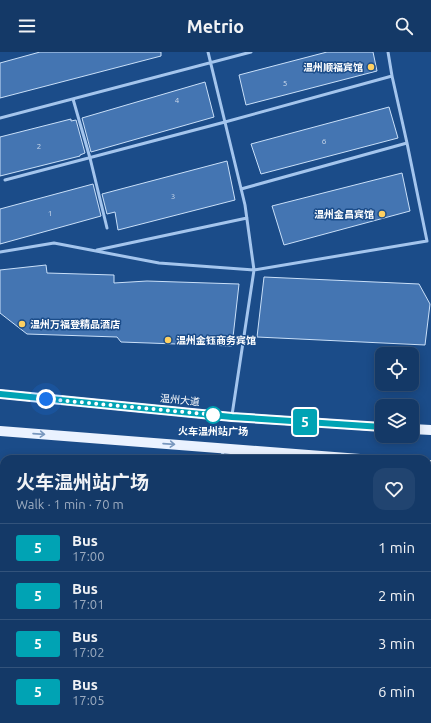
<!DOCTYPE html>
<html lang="en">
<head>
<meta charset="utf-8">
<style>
	body { margin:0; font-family:Ubuntu,"Noto Sans SC",sans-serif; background:#214470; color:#f1f3f6; height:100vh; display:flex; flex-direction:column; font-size:15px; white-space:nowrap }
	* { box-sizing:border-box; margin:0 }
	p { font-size:13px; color:#9dacc0 }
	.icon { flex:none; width:22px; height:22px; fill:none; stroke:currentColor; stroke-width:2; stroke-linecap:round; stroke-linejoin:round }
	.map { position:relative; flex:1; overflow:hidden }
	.panel { position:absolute; left:0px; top:403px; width:431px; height:268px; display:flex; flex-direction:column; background:#143967; border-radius:12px 12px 0 0; box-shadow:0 2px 10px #0003,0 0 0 1px #33537b }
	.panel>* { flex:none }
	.badge { padding:0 8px; border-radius:3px; font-size:14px; line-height:26px }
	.controls { position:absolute; left:375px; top:295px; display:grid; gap:8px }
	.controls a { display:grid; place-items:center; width:44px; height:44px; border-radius:8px; background:#143967; box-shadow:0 2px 10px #0003,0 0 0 1px #33537b; font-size:20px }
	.you { position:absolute; width:20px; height:20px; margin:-10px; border:3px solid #fff; border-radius:50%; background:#1a73e8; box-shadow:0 0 0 6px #1a73e833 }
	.map>.badge { position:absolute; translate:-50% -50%; box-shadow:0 0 0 2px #fff }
	.round { display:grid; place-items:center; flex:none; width:42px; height:42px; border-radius:12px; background:#214470 }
	.overview { display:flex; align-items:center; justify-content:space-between; height:68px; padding:0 16px }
	h1 { font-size:19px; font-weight:700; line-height:30px }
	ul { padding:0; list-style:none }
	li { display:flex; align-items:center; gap:12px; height:48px; padding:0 16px; border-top:1px solid #33537b }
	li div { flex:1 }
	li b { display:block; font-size:15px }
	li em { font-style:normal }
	li .badge { min-width:44px; font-weight:700; text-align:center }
	header { display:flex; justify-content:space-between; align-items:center; height:52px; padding:0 16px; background:#143967; font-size:18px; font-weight:700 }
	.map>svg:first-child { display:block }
	.building { fill:#4475b2; stroke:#cae0f9 }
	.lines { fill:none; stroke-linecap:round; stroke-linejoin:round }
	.lane { stroke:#a4c5ed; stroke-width:3 }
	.primary { stroke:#eaf2ff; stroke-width:10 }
	.oneway { stroke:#7897be }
	.line-casing { stroke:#fff; stroke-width:9 }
	.line { stroke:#00a3b4; stroke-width:6 }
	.walk { stroke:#fff; stroke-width:4; stroke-dasharray:0 7.2 }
	.poi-dot { fill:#fed061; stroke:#1b4c89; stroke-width:1.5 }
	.stop-dot { fill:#fff; stroke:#00a3b4; stroke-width:2 }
	.labels { text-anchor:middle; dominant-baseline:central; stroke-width:3; stroke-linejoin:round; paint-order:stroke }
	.number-label { font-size:8px; fill:#d0dcec }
	.poi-label { font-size:10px; font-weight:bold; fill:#fff; stroke:#1b4c89; text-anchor:end }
	.street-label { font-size:10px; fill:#fff; stroke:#1b4c89 }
	.stop-label { font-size:10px; font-weight:bold; fill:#fff; stroke:#1b4c89 }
</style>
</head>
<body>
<header><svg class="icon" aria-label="menu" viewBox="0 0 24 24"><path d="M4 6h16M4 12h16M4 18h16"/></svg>Metrio<svg class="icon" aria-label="search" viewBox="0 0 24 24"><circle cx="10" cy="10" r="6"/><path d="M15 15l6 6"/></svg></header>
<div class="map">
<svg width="431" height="671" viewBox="0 0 431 671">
	<rect width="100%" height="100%" fill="#1b4c89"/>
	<path class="building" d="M40 0H161V4L0 46V11Z
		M327 0H373L377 19 246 53 239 23Z
		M205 30 214 65 91 100 82 66Z
		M389 55 398 86 261 122 251 92Z
		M71 67V69L76 68 85 101 80 103V104L0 124V85Z
		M227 109 235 148 118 178 115 160 107 162 102 142Z
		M402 121 410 159 284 193 272 154Z
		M93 132 101 164 0 192V157Z
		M46 213 47 221 114 223V231L147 229 239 232 232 294 121 290 117 285 27 282 0 261V218Z
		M264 225 419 232 430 252 425 293 257 285Z"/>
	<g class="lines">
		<path class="lane" d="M208 0 245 153 254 218 232 363
			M73 47 90 106 107 176
			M0 66 251 0
			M5 128 225 70 392 24
			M241 137 407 91
			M97 198 247 166
			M0 200 54 191 159 211 254 218 427 189 407 91 392 24 388 0
			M256 400 257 407
			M222 407 223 399
			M427 466H431
			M0 554H4
			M130 671V667
			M265 671 266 667
			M388 671V667"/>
		<path class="primary" d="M0 342 232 365 382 375
			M412 377 431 378
			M0 379 360 407
			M427 413H431"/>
	</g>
	<defs><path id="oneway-shaft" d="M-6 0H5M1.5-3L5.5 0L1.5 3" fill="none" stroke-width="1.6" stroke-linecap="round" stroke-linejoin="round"/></defs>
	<g class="oneway">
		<use href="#oneway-shaft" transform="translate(39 382) rotate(4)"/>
		<use href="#oneway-shaft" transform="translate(169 392) rotate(4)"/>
	</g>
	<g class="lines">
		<g class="line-casing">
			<path id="line" d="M0 342 232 365 382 375"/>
		</g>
		<use href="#line" class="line"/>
		<path class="walk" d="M46 347 216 363H213"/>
	</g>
	<g class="poi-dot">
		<circle cx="371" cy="15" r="4"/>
		<circle cx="382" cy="162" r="4"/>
		<circle cx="22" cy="272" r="4"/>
		<circle cx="168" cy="288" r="4"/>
	</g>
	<circle class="stop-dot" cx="213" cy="363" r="8"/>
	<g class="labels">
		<g class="number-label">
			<text x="285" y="31">5</text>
			<text x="177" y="48">4</text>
			<text x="324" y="89">6</text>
			<text x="39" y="94">2</text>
			<text x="173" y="144">3</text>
			<text x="50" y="161">1</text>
		</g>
		<g class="poi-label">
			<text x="363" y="15">温州顺福宾馆</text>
			<text x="374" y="162">温州金昌宾馆</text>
			<text x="30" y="272" text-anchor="start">温州万福登精品酒店</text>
			<text x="176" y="288" text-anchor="start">温州金钰商务宾馆</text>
		</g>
		<g class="street-label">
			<text transform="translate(180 348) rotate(6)">温州大道</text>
		</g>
		<g class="stop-label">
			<text x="213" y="379">火车温州站广场</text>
		</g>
	</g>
</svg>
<div class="controls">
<a><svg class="icon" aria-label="locate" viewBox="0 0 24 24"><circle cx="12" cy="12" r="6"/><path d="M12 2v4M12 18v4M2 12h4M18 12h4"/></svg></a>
<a><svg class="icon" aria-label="layers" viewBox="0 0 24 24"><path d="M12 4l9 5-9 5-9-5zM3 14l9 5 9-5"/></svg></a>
</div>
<div class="you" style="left:46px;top:347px"></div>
<b class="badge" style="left:305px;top:370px;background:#00a3b4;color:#fff">5</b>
<section class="panel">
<div class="overview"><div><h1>火车温州站广场</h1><p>Walk · 1 min · 70 m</p></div><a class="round"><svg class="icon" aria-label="heart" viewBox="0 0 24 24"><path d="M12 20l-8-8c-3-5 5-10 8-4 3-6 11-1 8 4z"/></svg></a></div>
<ul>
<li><span class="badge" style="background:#00a3b4;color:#fff">5</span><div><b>Bus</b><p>17:00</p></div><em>1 min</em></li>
<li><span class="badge" style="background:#00a3b4;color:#fff">5</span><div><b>Bus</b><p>17:01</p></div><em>2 min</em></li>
<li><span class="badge" style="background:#00a3b4;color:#fff">5</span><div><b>Bus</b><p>17:02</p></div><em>3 min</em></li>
<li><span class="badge" style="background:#00a3b4;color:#fff">5</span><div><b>Bus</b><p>17:05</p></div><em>6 min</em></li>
</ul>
</section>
</div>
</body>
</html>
